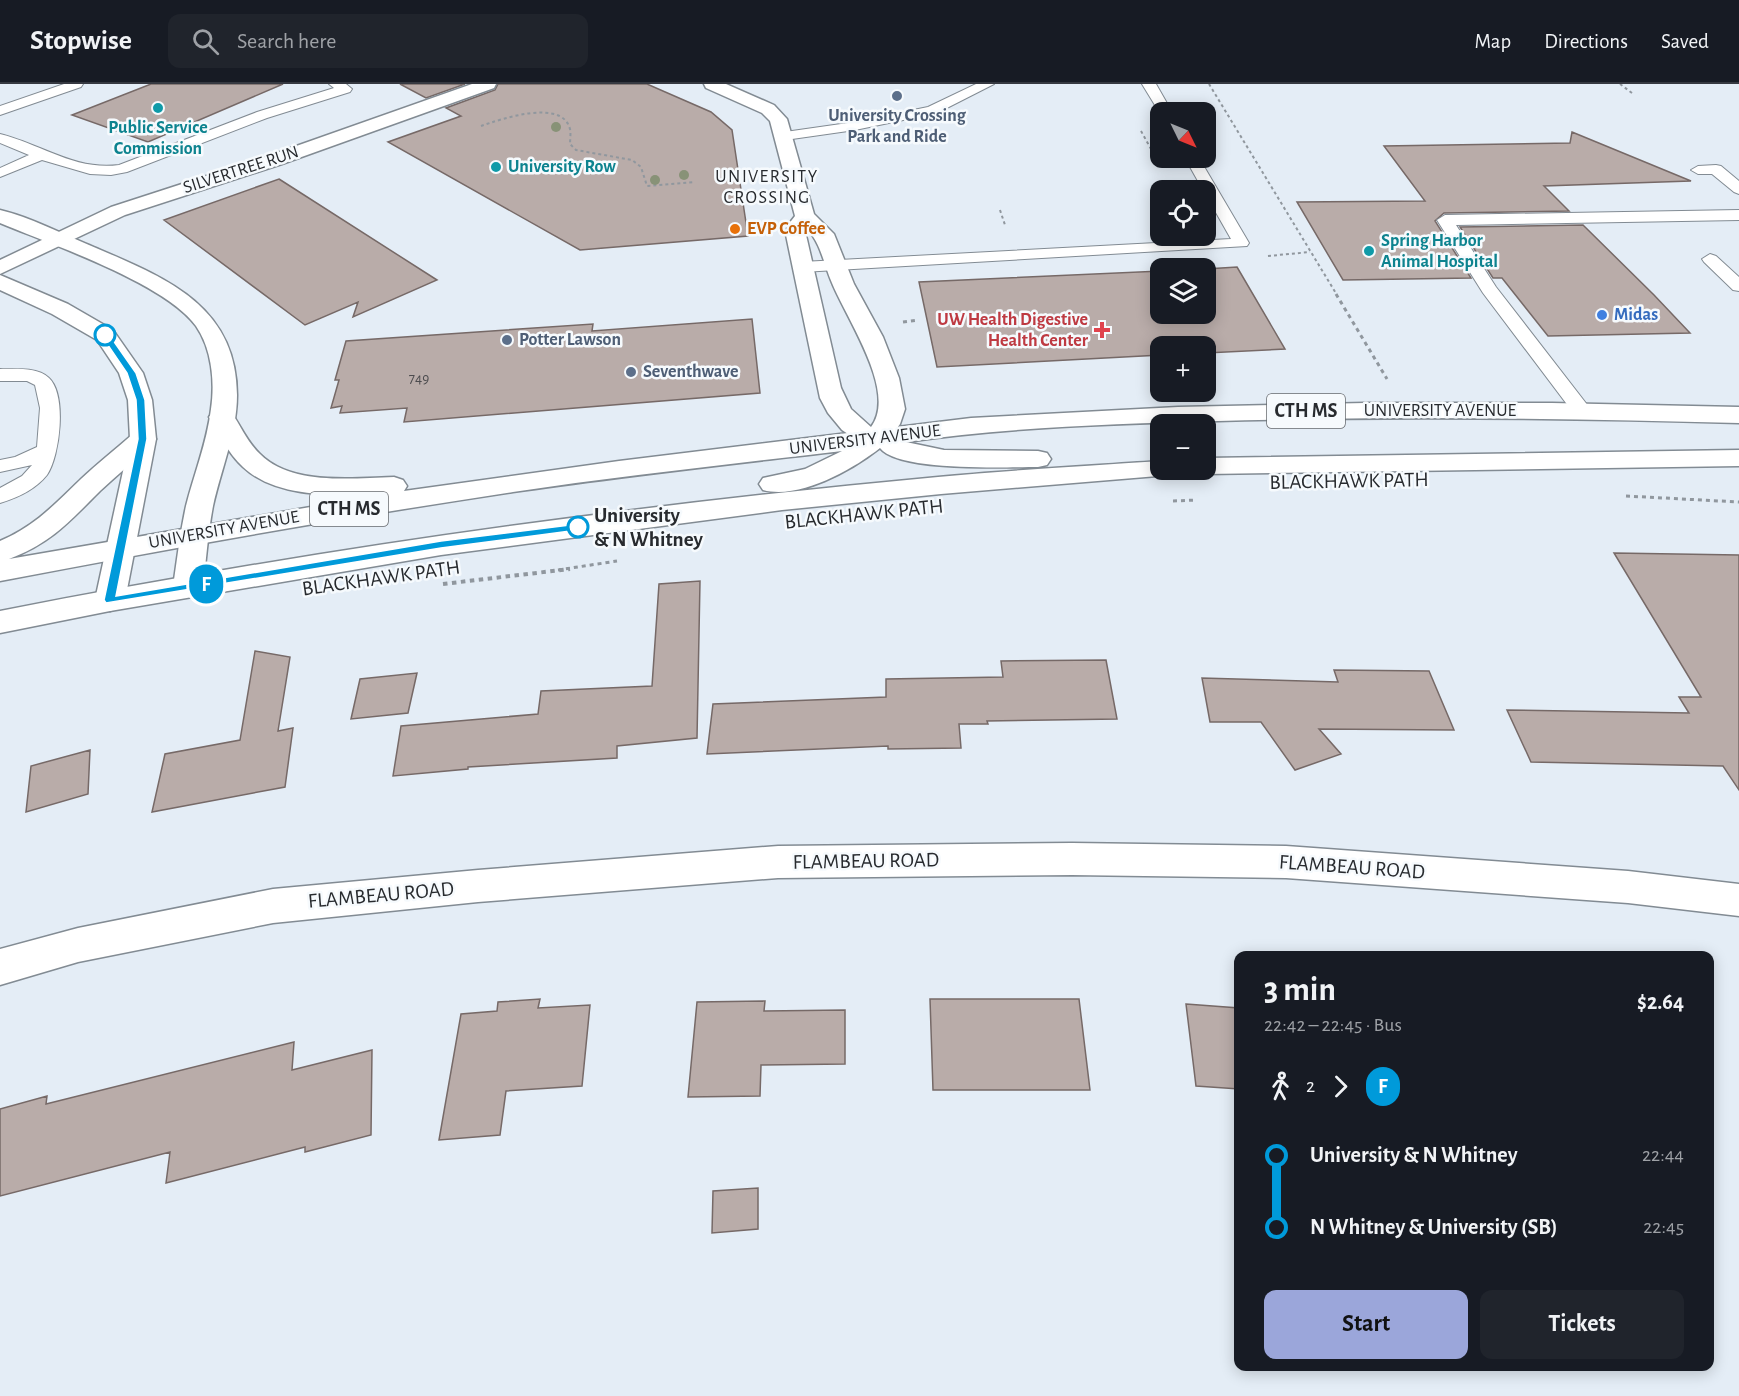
<!DOCTYPE html>
<html lang="en">
<head>
<meta charset="utf-8">
<style>
	body { margin:0; font-family:"Alegreya Sans",sans-serif; background:#20242c; color:#f1f3f6; height:100vh; display:flex; flex-direction:column; font-size:22px; white-space:nowrap }
	* { box-sizing:border-box; margin:0 }
	p { font-size:20px; color:#9ea1a6 }
	.icon { flex:none; width:33px; height:33px; fill:none; stroke:currentColor; stroke-width:2; stroke-linecap:round; stroke-linejoin:round }
	.map { position:relative; flex:1; overflow:hidden }
	.sheet { position:absolute; left:1234px; top:867px; width:480px; height:420px; display:flex; flex-direction:column; background:#171b24; border-radius:12px; box-shadow:0 3px 15px #0003 }
	.sheet>* { flex:none }
	.badge { padding:0 12px; border-radius:20px; font-size:21px; line-height:39px }
	.needle { width:39px; rotate:133deg }
	.fabs { position:absolute; left:1150px; top:18px; display:grid; gap:12px }
	.fabs a { display:grid; place-items:center; width:66px; height:66px; border-radius:12px; background:#171b24; box-shadow:0 3px 15px #0003; font-size:30px }
	.map>.badge { position:absolute; translate:-50% -50%; box-shadow:0 0 0 3px #fff }
	.legs { display:flex; align-items:center; gap:9px; height:66px; padding:0 30px; font-size:20px }
	.legs p { margin-inline-start:auto }
	.headline { display:flex; align-items:center; justify-content:space-between; height:102px; padding:0 30px }
	h1 { font-size:33px; font-weight:700; line-height:45px }
	.cta { display:flex; gap:12px; margin-top:auto; padding:12px 30px }
	.cta a { flex:1; height:69px; border-radius:12px; background:#9ba6da; color:#111; font-size:24px; font-weight:700; line-height:69px; text-align:center }
	.cta a+a { background:#20242c; color:#f1f3f6 }
	ul { padding:0 30px; list-style:none }
	li { display:flex; align-items:center; gap:21px; height:72px; font-size:22px }
	li i { display:grid; place-items:center; width:9px; height:100%; margin:0 8px; background:currentColor }
	li i::after { content:''; width:15px; height:15px; margin:-8px; border:4px solid; border-radius:50%; background:#171b24 }
	li p { margin-inline-start:auto }
	li:first-child i { background:linear-gradient(#0000 50%,currentColor 0) }
	li:last-child i { background:linear-gradient(currentColor 50%,#0000 0) }
	header { display:flex; align-items:center; gap:36px; box-sizing:border-box; height:84px; padding:0 30px; background:#171b24; border-bottom:2px solid #363941 }
	header strong { font-size:28px }
	nav { display:flex; gap:33px; margin-inline-start:auto; font-size:21px }
	.search { width:420px; height:54px; background:#20242c; display:flex; align-items:center; gap:15px; box-sizing:border-box; padding:0 21px; border-radius:12px; color:#9ea1a6; font-size:22px }
	.map>svg:first-child { display:block }
	.building { fill:#b9aca9; stroke:#766967; stroke-width:1.5 }
	.lines { fill:none; stroke-linecap:round; stroke-linejoin:round }
	.service-casing { stroke:#828b93; stroke-width:2 }
	.minor-casing { stroke:#828b93; stroke-width:3 }
	.secondary-casing { stroke:#828b93; stroke-width:3 }
	.primary-casing { stroke:#828b93; stroke-width:3 }
	.path-far2 { stroke:#90979e; stroke-width:2; stroke-dasharray:3 3; stroke-linecap:butt }
	.path-far1 { stroke:#90979e; stroke-width:3; stroke-dasharray:4 4; stroke-linecap:butt }
	.path { stroke:#90979e; stroke-width:4; stroke-dasharray:4.5 4.5; stroke-linecap:butt }
	.service { fill:#fff; fill-rule:evenodd }
	.minor { fill:#fff; fill-rule:evenodd }
	.secondary { fill:#fff; fill-rule:evenodd }
	.primary { fill:#fff; fill-rule:evenodd }
	.tree { fill:#889277 }
	.line-1 { fill:#009ada; stroke:#fff; stroke-width:1.5 }
	.service-dot { fill:#5c6f8a; stroke:#f6fafd; stroke-width:2 }
	.culture-dot { fill:#0f9aa8; stroke:#f6fafd; stroke-width:2 }
	.food-dot { fill:#e8710a; stroke:#f6fafd; stroke-width:2 }
	.shop-dot { fill:#3f7fe0; stroke:#f6fafd; stroke-width:2 }
	.health-dot { fill:#e0444e; stroke:#f6fafd; stroke-width:2 }
	.stop-1-dot { fill:#fff; stroke:#009ada; stroke-width:3 }
	.labels { text-anchor:middle; dominant-baseline:central; stroke-width:5; stroke-linejoin:round; paint-order:stroke }
	.far-number-label { font-size:15px; fill:#4c4b4e }
	.far-service-label { font-size:18px; font-weight:bold; fill:#4e5e75; stroke:#f6fafd; text-anchor:start }
	.far-culture-label { font-size:18px; font-weight:bold; fill:#0d838f; stroke:#f6fafd; text-anchor:start }
	.far-street-label { font-size:18px; fill:#282b2f; stroke:#f6fafd }
	.far-neighbourhood-label { font-size:18px; letter-spacing:1.5px; fill:#282b2f; stroke:#f6fafd }
	.far-food-label { font-size:18px; font-weight:bold; fill:#c56008; stroke:#f6fafd; text-anchor:start }
	.far-shop-label { font-size:18px; font-weight:bold; fill:#366cbe; stroke:#f6fafd; text-anchor:start }
	.far-health-label { font-size:18px; font-weight:bold; fill:#be3a42; stroke:#f6fafd; text-anchor:end }
	.shield { fill:#f6fafd; stroke:#66696d; stroke-width:1.5 }
	.shield-label { font-size:20px; font-weight:bold; fill:#282b2f }
	.street-label { font-size:21px; fill:#282b2f; stroke:#f6fafd }
	.stop-label { font-size:21px; font-weight:bold; fill:#282b2f; stroke:#f6fafd; text-anchor:start }
</style>
</head>
<body>
<header>
<strong>Stopwise</strong>
<div class="search"><svg class="icon" aria-label="search" viewBox="0 0 24 24"><circle cx="10" cy="10" r="6"/><path d="M15 15l6 6"/></svg>Search here</div>
<nav><a>Map</a><a>Directions</a><a>Saved</a></nav>
</header>
<div class="map">
<svg width="1739" height="1312" viewBox="0 0 1739 1312">
	<rect width="100%" height="100%" fill="#e4edf6"/>
	<path class="building" d="M151 0H283L148 58 72 31Z
		M400 0H465L426 14Z
		M498 0H647L711 28 732 46 748 152 580 166 388 58 461 32 446 24 495 6Z
		M1572 48 1691 97 1544 102 1569 127 1444 129 1435 137 1471 194 1343 196 1297 118 1425 117 1384 62 1570 59Z
		M279 95 437 196 353 233 358 218 305 241 164 136Z
		M1583 141 1654 211 1690 249 1548 252 1502 194H1493L1460 143Z
		M1237 183 1285 265 1206 269V262H1161V271L937 283 919 198 1161 187V230H1206V185Z
		M752 235 760 309 404 338 407 324 340 329 342 322 331 324 339 296H335L346 257 593 240 592 247Z
		M1614 469 1739 471V706L1723 682 1531 678 1507 626 1689 629 1679 613H1701Z
		M700 497 697 654 617 662V674L468 683V685L393 692 401 642 538 630 541 607 652 602 659 500Z
		M255 567 290 573 278 647 293 644 285 703 152 728 165 670 240 656Z
		M1106 576 1117 635 987 637 988 640H959L961 664 888 665V662L707 670 713 620 886 613V595L1003 593 1001 577Z
		M1334 586 1429 587 1454 646 1319 645 1341 670 1295 686 1261 638H1210L1202 594 1338 598Z
		M417 589 408 629 351 635 360 595Z
		M90 666 88 710 26 728 31 682Z
		M540 915 538 924 590 921 582 1002 506 1007 500 1051 439 1056 461 930 497 927 498 918Z
		M930 915H1079L1090 1006H933Z
		M765 917 764 927 845 926V980L761 981 760 1012 688 1013 697 918Z
		M1186 920 1239 924V1005L1196 1002Z
		M294 958 292 986 372 966 371 1051 305 1068V1063L166 1099 170 1068 0 1112V1025L47 1012 46 1020Z
		M758 1104V1145L712 1149 713 1107Z"/>
	<g class="lines">
		<g class="service-casing">
			<path id="service" d="M64 0H83L81 3 0 31V22Z
				M329 0H346L352 5 350 8 267 34 127 88 111 91 90 90 42 76 0 93V84L29 71 0 59V50C41 60 75 87 119 81L257 28 334 4Z
				M976 0H994L937 29 855 46 785 56 778 52 785 48 855 38 928 23Z
				M1142 0H1156L1172 28H1161V31Z
				M1185 74H1199L1249 159 1247 162 802 188 794 183 802 178 1231 155 1206 111V106H1203Z
				M1716 81 1721 82 1739 97V110L1734 108 1712 90H1698L1691 86 1698 82Z
				M1739 126V136L1456 141 1496 203 1592 327 1589 331H1575L1483 209 1437 136 1445 131Z
				M1710 170 1716 172 1739 193V207L1733 206 1704 178 1702 175Z
				M0 285C14 285 38 283 49 294 67 311 60 372 47 391 36 405 17 414 0 419V404L22 392 32 381 0 388V376L15 373 37 363 40 324 35 301 27 297H0Z"/>
		</g>
		<g class="minor-casing">
			<path id="minor" d="M472 0H496L494 4 282 80 125 131 0 190V176L111 123 268 72Z
				M704 0H726L774 21 787 35 814 130 834 150 854 200 883 253 899 294 905 325 900 340 884 362 875 364 866 362 842 346 828 329 820 314 786 151 788 141 795 132 770 37 762 29 706 4ZM807 145C821 159 824 181 832 199 846 234 898 308 871 343L851 325 841 304 806 151Z
				M1072 759 1286 762 1628 787 1739 800V832L1628 819 1286 794 1072 791 778 794 478 818 273 839 78 878 0 901V865L78 844 273 805 478 786 778 762Z"/>
		</g>
		<g class="secondary-casing">
			<path id="secondary" d="M0 126C30 133 60 149 89 161 161 192 237 219 237 311 237 349 221 385 213 422 208 448 206 476 203 503L198 510 188 513 178 510 173 503C177 476 180 449 186 422 194 390 207 359 211 325 215 298 212 265 196 242 165 199 50 160 0 139Z
				M0 191 68 220 113 246 143 289 152 316 156 355 125 516 120 523 110 527 100 523 95 516 130 355 128 316 119 289 97 256 52 230 0 206Z"/>
		</g>
		<g class="primary-casing">
			<path id="primary" d="M1365 319H1552L1739 323V339C1565 334 1391 332 1218 337 1113 340 1009 343 906 358L944 366 1038 367 1047 369 1051 375 1047 381 1038 383C1008 383 898 388 880 364 852 386 799 416 763 406L759 400 763 394 805 385 842 367C732 380 622 392 513 408 341 434 171 464 0 497V457C35 442 54 421 81 395 98 379 116 365 134 349L143 347 152 349 156 355 152 361C135 376 117 391 100 407 69 438 51 459 9 475L380 411C336 411 277 415 243 383 228 369 219 350 209 333L213 328 222 325 231 328C241 342 247 358 260 370 292 402 352 394 394 393L403 396 407 402 404 407 619 377 971 334 1178 323Z
				M1739 366V382L1206 390 1195 386H1206V374Z
				M1161 377V386H1174L1170 391 941 410 782 426 441 471 110 527 0 549V527C310 466 624 422 938 393 1012 386 1087 382 1161 377Z"/>
		</g>
		<path class="path-far2" d="M1209 0 1337 211
			M1620 0 1632 9
			M481 42C501 35 562 14 570 45 571 50 570 56 570 60L576 66 632 76 641 83 647 102 694 98
			M1141 47 1161 83
			M1000 126 1005 141
			M1268 172 1310 168"/>
		<path class="path-far1" d="M1336 210 1387 295
			M903 238 918 236
			M1626 412 1739 418
			M1173 417 1196 416
			M558 486 617 477"/>
		<path class="path" d="M443 500 570 485"/>
		<use href="#service" class="service"/>
		<use href="#minor" class="minor"/>
		<use href="#secondary" class="secondary"/>
		<use href="#primary" class="primary"/>
	</g>
	<g class="tree">
		<circle cx="556" cy="43" r="5"/>
		<circle cx="684" cy="91" r="5"/>
		<circle cx="655" cy="96" r="5"/>
	</g>
	<path class="line-1" d="M105 248 108 249 136 289 145 316 147 355 116 512 441 457 578 440 582 443 578 446 441 464 106 519 104 516 138 355 136 316 127 289 101 251Z"/>
	<g class="service-dot">
		<circle cx="897" cy="12" r="6"/>
		<circle cx="507" cy="256" r="6"/>
		<circle cx="631" cy="288" r="6"/>
	</g>
	<g class="culture-dot">
		<circle cx="158" cy="24" r="6"/>
		<circle cx="496" cy="83" r="6"/>
		<circle cx="1369" cy="167" r="6"/>
	</g>
	<circle class="food-dot" cx="735" cy="145" r="6"/>
	<circle class="shop-dot" cx="1602" cy="231" r="6"/>
	<path class="health-dot" d="M1099 237h6v6h6v6h-6v6h-6v-6h-6v-6h6z"/>
	<g class="stop-1-dot">
		<circle cx="105" cy="251" r="10"/>
		<circle cx="578" cy="443" r="10"/>
	</g>
	<g class="labels">
		<g class="far-number-label">
			<text x="419" y="294">749</text>
		</g>
		<g class="far-service-label">
			<text x="897" y="32" text-anchor="middle">University Crossing<tspan x="897" dy="21">Park and Ride</tspan></text>
			<text x="519" y="256">Potter Lawson</text>
			<text x="643" y="288">Seventhwave</text>
		</g>
		<g class="far-culture-label">
			<text x="158" y="44" text-anchor="middle">Public Service<tspan x="158" dy="21">Commission</tspan></text>
			<text x="508" y="83">University Row</text>
			<text x="1381" y="157">Spring Harbor<tspan x="1381" dy="21">Animal Hospital</tspan></text>
		</g>
		<g class="far-street-label">
			<text transform="translate(241 86) rotate(-18)">SILVERTREE RUN</text>
			<text x="1440" y="327">UNIVERSITY AVENUE</text>
			<text transform="translate(865 356) rotate(-7)">UNIVERSITY AVENUE</text>
			<text transform="translate(224 446) rotate(-10)">UNIVERSITY AVENUE</text>
		</g>
		<g class="far-neighbourhood-label">
			<text x="767" y="93">UNIVERSITY<tspan x="767" dy="21">CROSSING</tspan></text>
		</g>
		<g class="far-food-label">
			<text x="747" y="145">EVP Coffee</text>
		</g>
		<g class="far-shop-label">
			<text x="1614" y="231">Midas</text>
		</g>
		<g class="far-health-label">
			<text x="1088" y="236">UW Health Digestive<tspan x="1088" dy="21">Health Center</tspan></text>
		</g>
		<g class="shield">
			<rect x="1267" y="310" width="78" height="34" rx="4.5"/>
			<rect x="310" y="408" width="78" height="34" rx="4.5"/>
		</g>
		<g class="shield-label">
			<text x="1306" y="327">CTH MS</text>
			<text x="349" y="425">CTH MS</text>
		</g>
		<g class="street-label">
			<text transform="translate(1349 397) rotate(-1)">BLACKHAWK PATH</text>
			<text transform="translate(864 430) rotate(-6)">BLACKHAWK PATH</text>
			<text transform="translate(381 494) rotate(-8)">BLACKHAWK PATH</text>
			<text transform="translate(866 777) rotate(-1)">FLAMBEAU ROAD</text>
			<text transform="translate(1352 783) rotate(4)">FLAMBEAU ROAD</text>
			<text transform="translate(381 811) rotate(-5)">FLAMBEAU ROAD</text>
		</g>
		<g class="stop-label">
			<text x="594" y="431">University<tspan x="594" dy="24">&amp; N Whitney</tspan></text>
		</g>
	</g>
</svg>
<div class="fabs">
<a><svg class="needle" viewBox="-14 -14 28 28"><path d="M0-13l5 13h-10z" fill="#e53935"/><path d="M0 13l5-13h-10z" fill="#9ea1a6"/></svg></a>
<a><svg class="icon" aria-label="locate" viewBox="0 0 24 24"><circle cx="12" cy="12" r="6"/><path d="M12 2v4M12 18v4M2 12h4M18 12h4"/></svg></a>
<a><svg class="icon" aria-label="layers" viewBox="0 0 24 24"><path d="M12 4l9 5-9 5-9-5zM3 14l9 5 9-5"/></svg></a>
<a>+</a>
<a>−</a>
</div>
<b class="badge" style="left:206px;top:500px;background:#009ada;color:#fff">F</b>
<section class="sheet">
<div class="headline"><div><h1>3 min</h1><p>22:42 – 22:45 · Bus</p></div><b>$2.64</b></div>
<div class="legs"><svg class="icon" aria-label="walk" viewBox="0 0 24 24"><circle cx="13" cy="4" r="2"/><path d="M13 8l-2 6 4 7M11 14l-3 7M7 12l3-4h3l4 4"/></svg>2<svg class="icon" aria-label="forward" viewBox="0 0 24 24"><path d="M9 5l7 7-7 7"/></svg><b class="badge" style="background:#009ada;color:#fff">F</b></div>
<ul>
<li><i style="color:#009ada"></i><b>University &amp; N Whitney</b><p>22:44</p></li>
<li><i style="color:#009ada"></i><b>N Whitney &amp; University (SB)</b><p>22:45</p></li>
</ul>
<div class="cta"><a>Start</a><a>Tickets</a></div>
</section>
</div>
</body>
</html>
